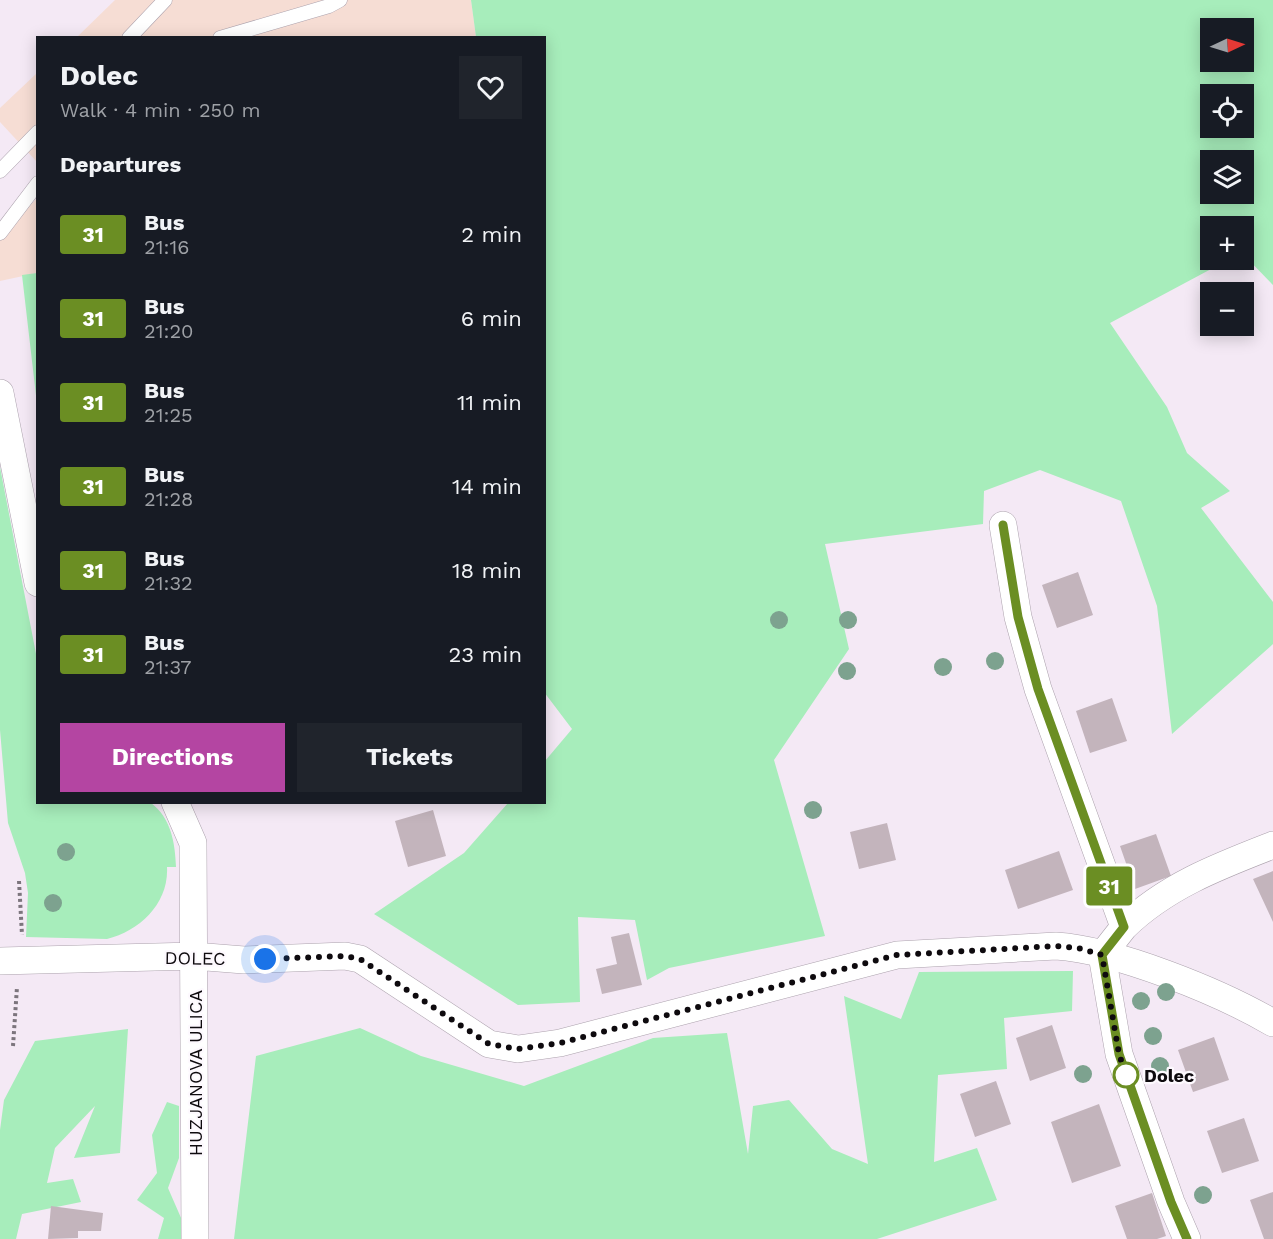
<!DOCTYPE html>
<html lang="en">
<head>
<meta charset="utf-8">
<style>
	body { margin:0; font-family:"Work Sans",sans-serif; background:#20242c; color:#f1f3f6; height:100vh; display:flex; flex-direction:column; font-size:22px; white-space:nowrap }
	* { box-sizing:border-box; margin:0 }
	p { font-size:20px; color:#9ea1a6 }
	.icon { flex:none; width:33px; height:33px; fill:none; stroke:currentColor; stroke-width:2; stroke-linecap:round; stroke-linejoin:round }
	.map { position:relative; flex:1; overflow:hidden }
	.details { position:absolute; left:36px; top:36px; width:510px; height:768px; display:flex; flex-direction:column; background:#171b24; border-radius:0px; box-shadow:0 3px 15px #0003 }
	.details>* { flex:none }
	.badge { padding:0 12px; border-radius:4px; font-size:21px; line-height:39px }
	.needle { width:39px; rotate:86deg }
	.tools { position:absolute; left:1200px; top:18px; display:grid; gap:12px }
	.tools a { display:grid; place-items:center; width:54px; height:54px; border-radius:0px; background:#171b24; box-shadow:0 3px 15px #0003; font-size:30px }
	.you { position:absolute; width:30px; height:30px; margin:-15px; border:4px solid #fff; border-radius:50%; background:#1a73e8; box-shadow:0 0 0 9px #1a73e833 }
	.map>.badge { position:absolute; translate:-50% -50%; box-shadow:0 0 0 3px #fff }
	h2 { padding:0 24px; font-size:22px; line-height:54px }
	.round { display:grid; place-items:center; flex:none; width:63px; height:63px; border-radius:0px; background:#20242c }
	.overview { display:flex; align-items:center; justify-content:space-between; height:102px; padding:0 24px }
	h1 { font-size:28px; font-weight:700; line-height:45px }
	.action { display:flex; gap:12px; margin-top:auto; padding:12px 24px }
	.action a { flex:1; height:69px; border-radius:0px; background:#b445a2; color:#fff; font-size:24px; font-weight:700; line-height:69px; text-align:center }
	.action a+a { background:#20242c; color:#f1f3f6 }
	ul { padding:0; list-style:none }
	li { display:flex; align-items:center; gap:18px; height:84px; padding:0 24px }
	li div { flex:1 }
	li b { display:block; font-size:22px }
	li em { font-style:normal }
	li .badge { min-width:66px; font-weight:700; text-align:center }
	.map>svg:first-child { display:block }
	.industrial { fill:#f6ddd4 }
	.green { fill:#a7edbb; fill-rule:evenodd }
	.building { fill:#c3b4bc }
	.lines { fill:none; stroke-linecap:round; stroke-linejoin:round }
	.lane-casing { stroke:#aca2ad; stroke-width:15 }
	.street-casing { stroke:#aca2ad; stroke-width:28 }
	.path { stroke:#7c757d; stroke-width:4; stroke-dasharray:3 3; stroke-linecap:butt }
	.lane { stroke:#fff; stroke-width:14 }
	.street { stroke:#fff; stroke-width:27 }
	.tree { fill:#7da28f }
	.line-casing { stroke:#fff; stroke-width:14 }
	.line { stroke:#6b8e23; stroke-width:9 }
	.walk { stroke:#0e0a0e; stroke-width:6; stroke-dasharray:0 10.8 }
	.stop-dot { fill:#fff; stroke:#6b8e23; stroke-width:3 }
	.labels { text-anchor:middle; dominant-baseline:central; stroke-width:4.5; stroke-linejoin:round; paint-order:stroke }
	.street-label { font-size:18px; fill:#0e0a0e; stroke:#fdf9fe }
	.stop-label { font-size:18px; font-weight:bold; fill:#0e0a0e; stroke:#fdf9fe; text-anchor:start }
</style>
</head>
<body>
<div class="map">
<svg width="1273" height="1239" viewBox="0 0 1273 1239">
	<rect width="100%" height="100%" fill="#f4e9f5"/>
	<path class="industrial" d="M115 0H471L476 37 76 38Z
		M37 73V162L0 122V108Z
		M37 198V273L0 281V238Z"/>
	<path class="green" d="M471 0H1273V285L1244 255V226H1210V260H1228L1110 323 1167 407 1187 453 1230 491 1201 508 1273 602V644L1172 734 1157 606 1121 501 1040 470 984 491 983 524 825 544 849 649 774 760 825 936 669 968 647 980 635 920 578 917 580 1002 518 1005 374 914 464 853 508 803 544 802 545 761 572 729 544 692V38L476 37ZM1210 28H1244V62H1210ZM1210 94H1244V128H1210ZM1210 160H1244V194H1210Z
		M37 273H38L37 404 22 275Z
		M0 467 37 659 38 802 151 803C171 818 175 842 176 867H167C169 903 140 931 107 939L26 937 28 893 25 873 8 823 0 730Z
		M1073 971 1072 1011 1004 1018 1007 1069 938 1075 934 1162 977 1148 997 1200 877 1239H234L256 1056 360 1028 421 1056 524 1086 653 1038 727 1033 748 1154 753 1106 789 1100 832 1149 868 1164 844 996 901 1019 919 972Z
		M128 1029 120 1153 74 1158 95 1106 55 1148 47 1183 73 1179 81 1202 22 1214 16 1239H0V1130L4 1100 35 1041Z
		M167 1102 179 1106V1158L168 1188 185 1227 182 1239H158L164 1218 137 1200 157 1173 152 1135Z"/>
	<path class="building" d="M1078 572 1093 615 1057 628 1042 585Z
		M1112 698 1127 741 1090 753 1076 711Z
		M433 810 446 856 408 867 395 821Z
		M887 823 896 860 859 869 850 832Z
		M1156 834 1171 876 1135 889 1120 846Z
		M1059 851 1073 890 1018 909 1005 870Z
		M1273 871V922L1253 879Z
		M629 933 642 985 602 994 596 969 617 964 611 937Z
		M1052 1025 1066 1068 1030 1081 1016 1038Z
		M1214 1037 1229 1080 1193 1092 1178 1050Z
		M996 1081 1011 1124 975 1137 960 1094Z
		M1099 1104 1121 1166 1072 1183 1051 1122Z
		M1244 1118 1259 1161 1222 1173 1207 1131Z
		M1273 1192V1239H1264L1250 1200Z
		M1152 1193 1166 1236 1157 1239H1127L1115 1206Z
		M51 1206 103 1213 101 1231H78V1238L48 1239Z"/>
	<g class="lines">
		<g class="lane-casing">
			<path id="lane" d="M129 38 165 0
				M220 38 329 6 340 0
				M0 171 38 132
				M0 233 38 183"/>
		</g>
		<g class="street-casing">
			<path id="street" d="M0 393 38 583
				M1003 525 1018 617 1038 689 1124 927 1102 955 1119 1054 1171 1202 1187 1239
				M175 802 193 843 195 1239
				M1124 927C1166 886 1219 866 1273 845
				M0 961 194 956 244 960 345 956 360 959 489 1044 518 1049 560 1043 897 955 1056 946C1117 950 1220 992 1273 1023"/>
		</g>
		<path class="path" d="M19 881 22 935
			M13 1046 17 987"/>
		<use href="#lane" class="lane"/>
		<use href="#street" class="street"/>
	</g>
	<g class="tree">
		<circle cx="779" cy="620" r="9"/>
		<circle cx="848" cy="620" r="9"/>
		<circle cx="995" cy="661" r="9"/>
		<circle cx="943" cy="667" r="9"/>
		<circle cx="847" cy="671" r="9"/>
		<circle cx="813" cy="810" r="9"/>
		<circle cx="66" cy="852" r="9"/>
		<circle cx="53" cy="903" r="9"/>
		<circle cx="1166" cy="992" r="9"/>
		<circle cx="1141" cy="1001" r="9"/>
		<circle cx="1153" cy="1036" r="9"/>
		<circle cx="1160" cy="1066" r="9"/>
		<circle cx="1083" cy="1074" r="9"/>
		<circle cx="1203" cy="1195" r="9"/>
	</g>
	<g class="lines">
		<g class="line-casing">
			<path id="line" d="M1003 525 1018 617 1038 689 1124 927 1102 955 1119 1054 1171 1202 1187 1239"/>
		</g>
		<use href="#line" class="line"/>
		<path class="walk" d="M265 959 345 956 360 959 489 1044 518 1049 560 1043 897 955 1056 946 1078 948 1102 955 1119 1054 1126 1075"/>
	</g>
	<circle class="stop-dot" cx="1126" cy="1075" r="12"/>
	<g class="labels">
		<g class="street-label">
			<text transform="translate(195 958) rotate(1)">DOLEC</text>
			<text transform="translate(195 1073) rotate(-90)">HUZJANOVA ULICA</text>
		</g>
		<g class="stop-label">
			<text x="1144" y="1075">Dolec</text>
		</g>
	</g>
</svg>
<div class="tools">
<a><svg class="needle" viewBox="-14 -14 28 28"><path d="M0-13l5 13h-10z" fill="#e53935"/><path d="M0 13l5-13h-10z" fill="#9ea1a6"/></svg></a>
<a><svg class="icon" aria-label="locate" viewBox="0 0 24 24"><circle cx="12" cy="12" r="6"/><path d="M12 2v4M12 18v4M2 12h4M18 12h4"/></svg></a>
<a><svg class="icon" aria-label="layers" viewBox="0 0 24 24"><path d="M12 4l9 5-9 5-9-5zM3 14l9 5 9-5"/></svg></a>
<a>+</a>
<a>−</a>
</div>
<div class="you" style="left:265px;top:959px"></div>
<b class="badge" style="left:1109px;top:886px;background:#6b8e23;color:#fff">31</b>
<section class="details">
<div class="overview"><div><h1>Dolec</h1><p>Walk · 4 min · 250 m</p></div><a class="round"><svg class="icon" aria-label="heart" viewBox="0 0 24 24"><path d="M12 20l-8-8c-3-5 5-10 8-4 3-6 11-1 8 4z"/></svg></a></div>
<h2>Departures</h2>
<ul>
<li><span class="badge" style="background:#6b8e23;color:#fff">31</span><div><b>Bus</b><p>21:16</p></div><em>2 min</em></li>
<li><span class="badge" style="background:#6b8e23;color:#fff">31</span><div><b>Bus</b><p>21:20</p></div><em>6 min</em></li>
<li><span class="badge" style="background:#6b8e23;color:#fff">31</span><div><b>Bus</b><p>21:25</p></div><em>11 min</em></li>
<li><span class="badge" style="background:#6b8e23;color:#fff">31</span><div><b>Bus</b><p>21:28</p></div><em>14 min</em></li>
<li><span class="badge" style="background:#6b8e23;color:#fff">31</span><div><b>Bus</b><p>21:32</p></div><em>18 min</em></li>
<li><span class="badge" style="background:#6b8e23;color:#fff">31</span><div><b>Bus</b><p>21:37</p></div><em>23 min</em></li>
</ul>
<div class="action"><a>Directions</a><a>Tickets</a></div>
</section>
</div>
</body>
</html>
